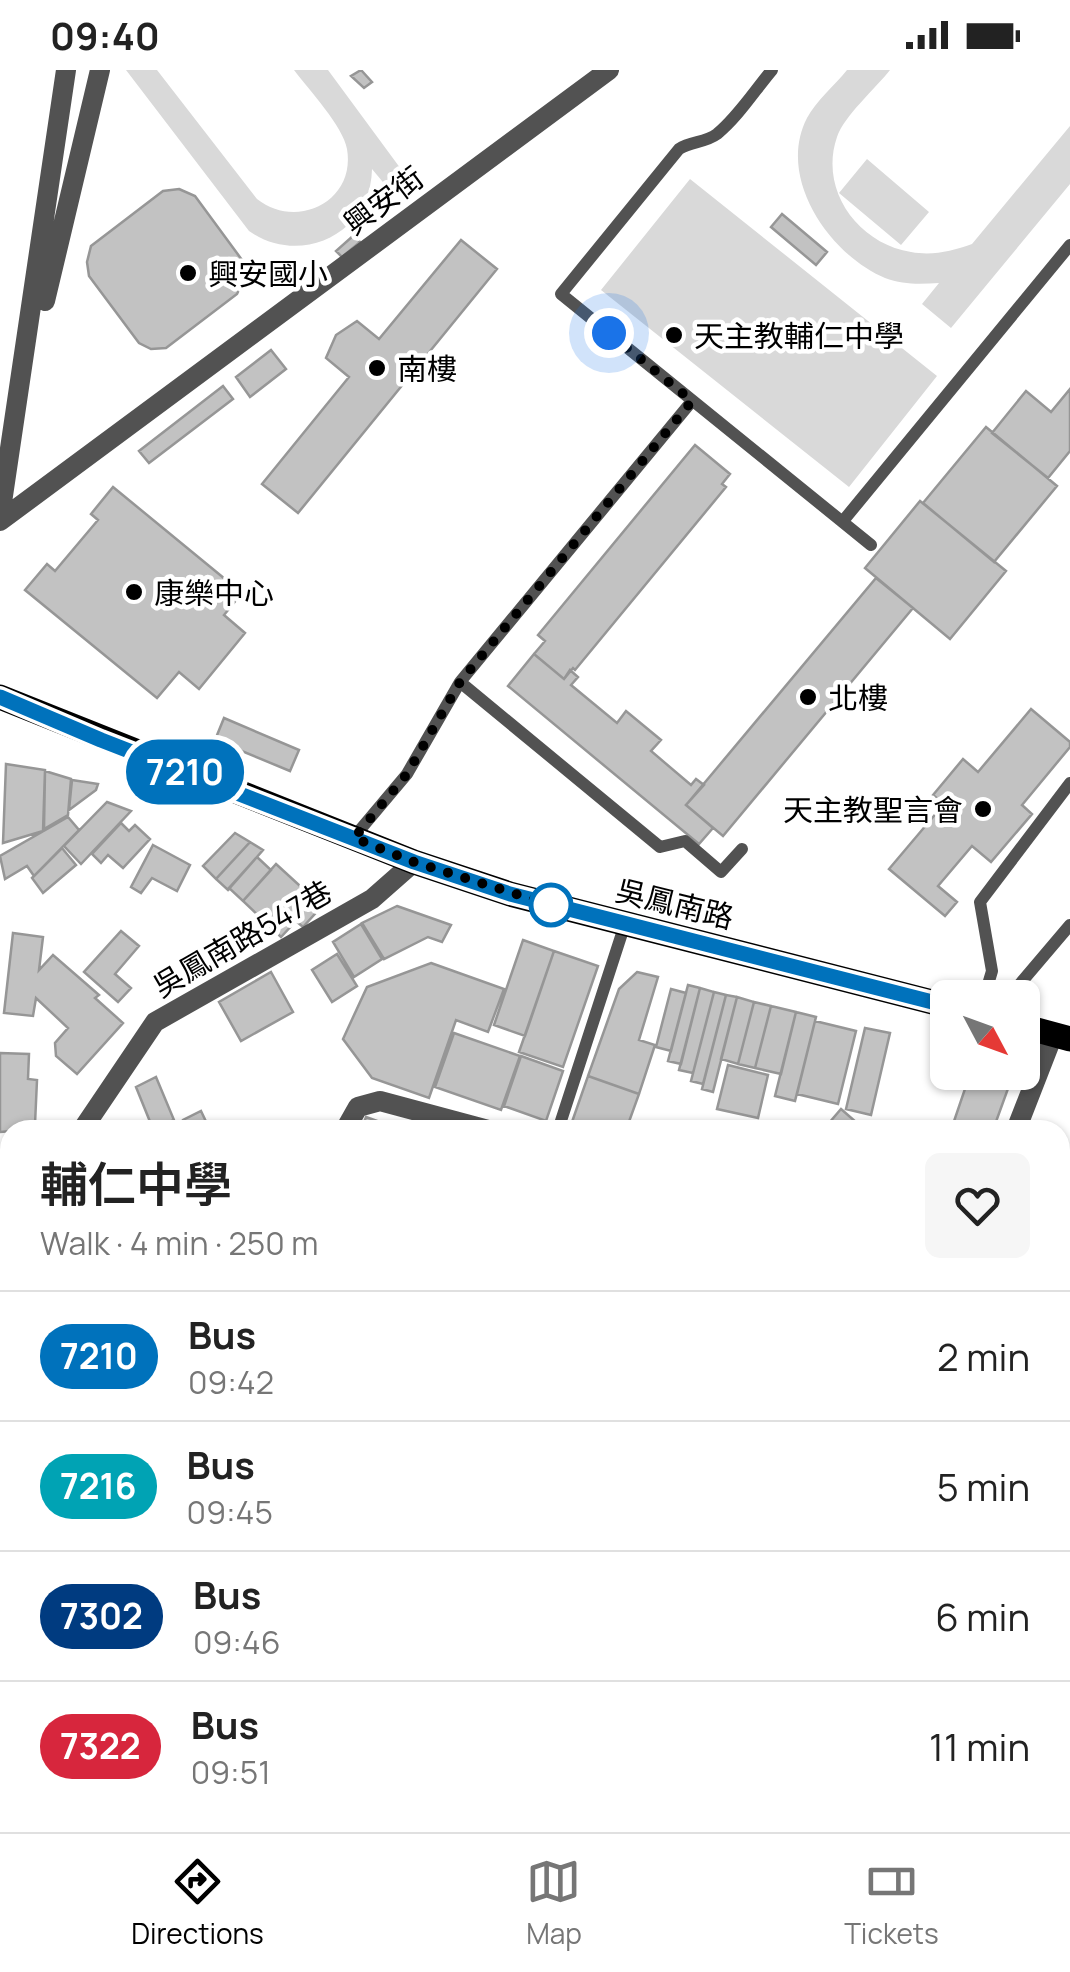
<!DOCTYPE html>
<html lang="en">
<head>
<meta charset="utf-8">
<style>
	body { margin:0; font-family:Manrope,"Noto Sans TC",sans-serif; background:#f6f6f6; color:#222; height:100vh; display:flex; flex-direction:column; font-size:38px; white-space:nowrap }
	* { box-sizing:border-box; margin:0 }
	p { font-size:32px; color:#767676 }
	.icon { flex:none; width:55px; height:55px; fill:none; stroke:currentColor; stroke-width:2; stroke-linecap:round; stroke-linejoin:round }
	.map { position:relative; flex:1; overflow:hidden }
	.drawer { position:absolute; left:0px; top:1050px; width:1070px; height:712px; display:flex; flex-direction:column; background:#fff; border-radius:30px 30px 0 0; box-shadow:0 2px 8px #0004 }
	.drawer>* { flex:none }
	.badge { padding:0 20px; border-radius:32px; font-size:35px; line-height:65px }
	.needle { width:65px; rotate:131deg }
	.fabs { position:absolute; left:930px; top:910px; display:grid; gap:20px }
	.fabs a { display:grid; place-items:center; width:110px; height:110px; border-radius:15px; background:#fff; box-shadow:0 2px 8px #0004; font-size:50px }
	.you { position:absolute; width:50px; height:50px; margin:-25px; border:8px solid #fff; border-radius:50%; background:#1a73e8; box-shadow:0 0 0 15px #1a73e833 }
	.map>.badge { position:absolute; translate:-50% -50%; box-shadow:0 0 0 5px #fff }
	.round { display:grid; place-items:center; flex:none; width:105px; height:105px; border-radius:15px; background:#f6f6f6 }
	.overview { display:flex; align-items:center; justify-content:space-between; height:170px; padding:0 40px }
	h1 { font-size:48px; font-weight:600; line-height:75px }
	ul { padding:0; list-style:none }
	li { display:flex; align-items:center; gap:30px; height:130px; padding:0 40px; border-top:2px solid #e0e0e0 }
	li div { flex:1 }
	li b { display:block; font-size:38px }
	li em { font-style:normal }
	li .badge { min-width:110px; font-weight:700; text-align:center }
	.status { display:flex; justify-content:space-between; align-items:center; height:70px; padding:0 50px; background:#fff; direction:ltr }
	.status svg { height:28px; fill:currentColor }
	.menu { display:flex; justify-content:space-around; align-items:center; height:140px; border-top:2px solid #e0e0e0; background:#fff; font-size:28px; color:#767676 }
	.menu a { display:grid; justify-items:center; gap:5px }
	.menu .selected { color:#000 }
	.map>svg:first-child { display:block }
	.green { fill:#d9d9d9 }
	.building { fill:#c2c2c2; stroke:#969696; stroke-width:2.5 }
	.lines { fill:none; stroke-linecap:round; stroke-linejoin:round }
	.lane { stroke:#525252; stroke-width:12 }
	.street { stroke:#525252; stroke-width:20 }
	.primary { stroke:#000; stroke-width:25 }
	.line-casing { stroke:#fff; stroke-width:22 }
	.line { stroke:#0072bc; stroke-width:15 }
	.walk { stroke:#000; stroke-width:10; stroke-dasharray:0 18 }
	.poi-dot { fill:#000; stroke:#fff; stroke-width:4 }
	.stop-dot { fill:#fff; stroke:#0072bc; stroke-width:5 }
	.labels { text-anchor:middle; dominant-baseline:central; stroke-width:9; stroke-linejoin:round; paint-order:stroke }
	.street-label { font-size:30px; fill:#000; stroke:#fff }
	.poi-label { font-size:30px; fill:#000; stroke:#fff; text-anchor:start }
</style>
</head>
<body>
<div class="status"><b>09:40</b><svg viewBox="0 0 49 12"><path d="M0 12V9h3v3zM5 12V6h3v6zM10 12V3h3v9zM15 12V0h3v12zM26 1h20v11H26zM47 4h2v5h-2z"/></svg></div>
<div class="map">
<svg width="1070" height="1762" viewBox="0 0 1070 1762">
	<rect width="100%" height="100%" fill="#fff"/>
	<path class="green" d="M126 0H157L257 129C296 160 356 132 347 79 343 56 309 20 294 0H328L409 110 392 123 372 99C371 164 300 197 249 161Z
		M847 0H890C876 18 844 46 837 67 819 119 857 173 911 182 933 186 952 181 972 174L1070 56V114L951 258 922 234 939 213C921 214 903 215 885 208 830 185 776 108 807 48 816 31 835 15 847 0Z
		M867 89 929 142 901 175 839 123Z
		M690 109 937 306 849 417 601 220Z"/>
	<path class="building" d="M361 0 372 12 364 18 351 6Z
		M179 119 195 126 245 194 244 209 237 224 166 278 151 279 139 273 89 206 87 192 91 176 163 121Z
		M782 144 827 182 816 195 771 157Z
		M354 165 360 172 342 187 336 181Z
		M461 170 497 199 298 443 262 414 349 307 326 288 336 265 357 251 379 269Z
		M271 280 286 299 250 327 236 307Z
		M223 316 233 329 149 393 139 381Z
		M1070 319V381L1048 408 992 363 1026 321 1051 342Z
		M986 357 1057 416 994 492 923 433Z
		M695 375 730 404 722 414 726 417 575 600 573 598 564 609 534 584 545 571 538 565Z
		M113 417 242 523 224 545 245 563 199 619 179 602 157 628 25 520 47 494 55 501 98 450 91 444Z
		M920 431 1006 501 950 569 865 498Z
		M876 508 913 538 723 766 686 735Z
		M534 584 564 609 570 600 578 607 571 615 617 653 626 641 661 670 651 681 691 715 696 709 704 715 686 735 713 758 699 774 508 616Z
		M1031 639 1070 672V677L1022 735 1032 744 991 792 972 776 938 816 957 832 945 846 889 799 944 734 933 725 963 689 978 702Z
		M224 648 299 680 290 701 215 670Z
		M6 694 45 700 43 761 3 773Z
		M45 701 71 709 68 745 44 759Z
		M72 710 98 714 96 720 69 740Z
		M107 732 131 741 81 794 64 776Z
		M68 747 79 760 34 806 27 796 5 809 0 786Z
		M121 753 129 761 135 755 150 769 123 798 108 785 101 793 92 784Z
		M235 763 250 772 216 809 203 796Z
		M250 772 263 780 228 820 216 809Z
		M153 775 190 795 177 821 152 808 141 823 131 817Z
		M62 778 76 795 43 823 32 808Z
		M257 787 271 800 243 831 229 818Z
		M276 794 322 836 303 857 296 851 281 867 243 831Z
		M397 836 451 855 442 872 428 867 384 889 362 853Z
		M361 854 382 889 354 907 333 872Z
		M121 861 139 876 115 904 131 918 118 932 84 902Z
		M13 863 43 867 39 900 53 885 99 925 95 928 123 953 77 1004 56 986 55 973 68 958 36 928 33 946 4 943Z
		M523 870 554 881 525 966 494 955Z
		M554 881 598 896 563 997 519 982Z
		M337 884 357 916 332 932 312 900Z
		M431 893 504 919 488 962 456 950 429 1028 372 1008 343 969 367 917Z
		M271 902 293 942 241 971 219 932Z
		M637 902 658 907 639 970 655 975 639 1024 588 1006 619 919Z
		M688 915 700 918 681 994 668 991Z
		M700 918 714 922 693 1003 679 1000Z
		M671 919 686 923 671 981 656 977Z
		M714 922 726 925 703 1014 691 1011Z
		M726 925 737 927 713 1022 702 1019Z
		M737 927 754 932 738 994 721 989Z
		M754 932 771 936 755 998 738 994Z
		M771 936 796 942 781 1004 755 998Z
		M796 942 816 947 795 1031 775 1026Z
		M815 951 856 961 838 1034 797 1024Z
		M865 958 890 963 871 1045 846 1039Z
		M454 963 520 986 501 1040 435 1017Z
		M0 983 29 984 28 1009 37 1010 35 1054H24V1060L0 1062Z
		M521 986 563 1001 546 1051 504 1036Z
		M728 995 768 1005 758 1048 717 1039Z
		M992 1002H1014L993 1060H951L967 1013 981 1017Z
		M588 1006 639 1024 626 1060H576L572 1052Z
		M156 1007 174 1050 153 1059 136 1017Z
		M841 1039 864 1059 863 1060H823Z
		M201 1041 210 1060H184L183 1050Z
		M366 1047 402 1060H361Z
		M5 1077H10V1122H3Z
		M10 1185V1235L0 1231V1200Z
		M0 1287H10V1335L0 1334Z
		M0 1337H10V1369H0Z
		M0 1372H10V1415H0Z
		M4 1725 9 1743 0 1746V1726Z"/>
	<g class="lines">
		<path class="lane" d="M772 0C755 20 738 47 717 64 705 73 691 71 679 79L561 224 871 475
			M843 451 1070 175
			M460 612 660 777 685 771 721 802 742 779
			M354 767 407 704 460 612 692 331
			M984 928 992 901 980 832 1070 713
			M1008 928 1070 855
			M558 1060 625 854
			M0 1249 10 1252
			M1060 1370 1070 1358
			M1060 1451 1070 1439
			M1060 1659 1070 1647
			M979 1762 986 1752"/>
		<path class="street" d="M45 231 100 0
			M0 446 66 0
			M0 451 609 0
			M82 1060 155 952 372 829 414 792
			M345 1060 358 1037 380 1031 488 1060
			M1016 1060 1053 965
			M0 1184 10 1168
			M1060 1381 1070 1389
			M0 1664 10 1674
			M757 1762 760 1752"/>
		<path class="primary" d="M0 627 414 792 510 824 948 936
			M1022 956 1070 969"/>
	</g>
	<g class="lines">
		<g class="line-casing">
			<path id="line" d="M0 627 101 670 414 792 510 824 948 936"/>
		</g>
		<use href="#line" class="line"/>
		<path class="walk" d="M551 835 414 792 354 768 407 704 460 612 692 331 609 263"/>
	</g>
	<g class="poi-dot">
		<circle cx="188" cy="203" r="10"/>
		<circle cx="674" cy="265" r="10"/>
		<circle cx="377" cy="298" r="10"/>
		<circle cx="134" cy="522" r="10"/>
		<circle cx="808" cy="627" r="10"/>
		<circle cx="983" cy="739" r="10"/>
	</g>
	<circle class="stop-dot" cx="551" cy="835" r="20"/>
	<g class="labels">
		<g class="street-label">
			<text transform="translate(383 130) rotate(-37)">興安街</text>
			<text transform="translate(675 833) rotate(14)">吳鳳南路</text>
			<text transform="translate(242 868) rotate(-30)">吳鳳南路547巷</text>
		</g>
		<g class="poi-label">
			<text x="208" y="203">興安國小</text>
			<text x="694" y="265">天主教輔仁中學</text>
			<text x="397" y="298">南樓</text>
			<text x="154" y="522">康樂中心</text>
			<text x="828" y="627">北樓</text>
			<text x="963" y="739" text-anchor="end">天主教聖言會</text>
		</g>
	</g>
</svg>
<div class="fabs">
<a><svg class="needle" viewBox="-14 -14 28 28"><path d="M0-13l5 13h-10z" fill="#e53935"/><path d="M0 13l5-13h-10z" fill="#767676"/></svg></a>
</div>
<div class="you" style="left:609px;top:263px"></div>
<b class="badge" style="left:185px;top:702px;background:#0072bc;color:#fff">7210</b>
<section class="drawer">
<div class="overview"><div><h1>輔仁中學</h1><p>Walk · 4 min · 250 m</p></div><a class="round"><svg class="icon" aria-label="heart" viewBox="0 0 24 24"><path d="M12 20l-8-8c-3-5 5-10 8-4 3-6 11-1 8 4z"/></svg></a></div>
<ul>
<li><span class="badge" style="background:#0072bc;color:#fff">7210</span><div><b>Bus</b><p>09:42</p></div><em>2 min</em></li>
<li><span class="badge" style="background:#00a3b4;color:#fff">7216</span><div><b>Bus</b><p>09:45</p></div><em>5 min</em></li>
<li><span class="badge" style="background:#003b80;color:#fff">7302</span><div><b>Bus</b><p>09:46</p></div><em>6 min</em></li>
<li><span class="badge" style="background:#d7263d;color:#fff">7322</span><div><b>Bus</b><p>09:51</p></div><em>11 min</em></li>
</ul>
</section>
</div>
<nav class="menu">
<a class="selected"><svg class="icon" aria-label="directions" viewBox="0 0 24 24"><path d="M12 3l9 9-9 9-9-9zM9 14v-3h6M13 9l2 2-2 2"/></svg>Directions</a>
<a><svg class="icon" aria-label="map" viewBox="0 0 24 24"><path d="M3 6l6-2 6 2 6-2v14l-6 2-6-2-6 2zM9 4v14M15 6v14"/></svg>Map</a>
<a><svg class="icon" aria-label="tickets" viewBox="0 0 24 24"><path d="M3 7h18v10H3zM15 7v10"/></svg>Tickets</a>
</nav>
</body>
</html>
